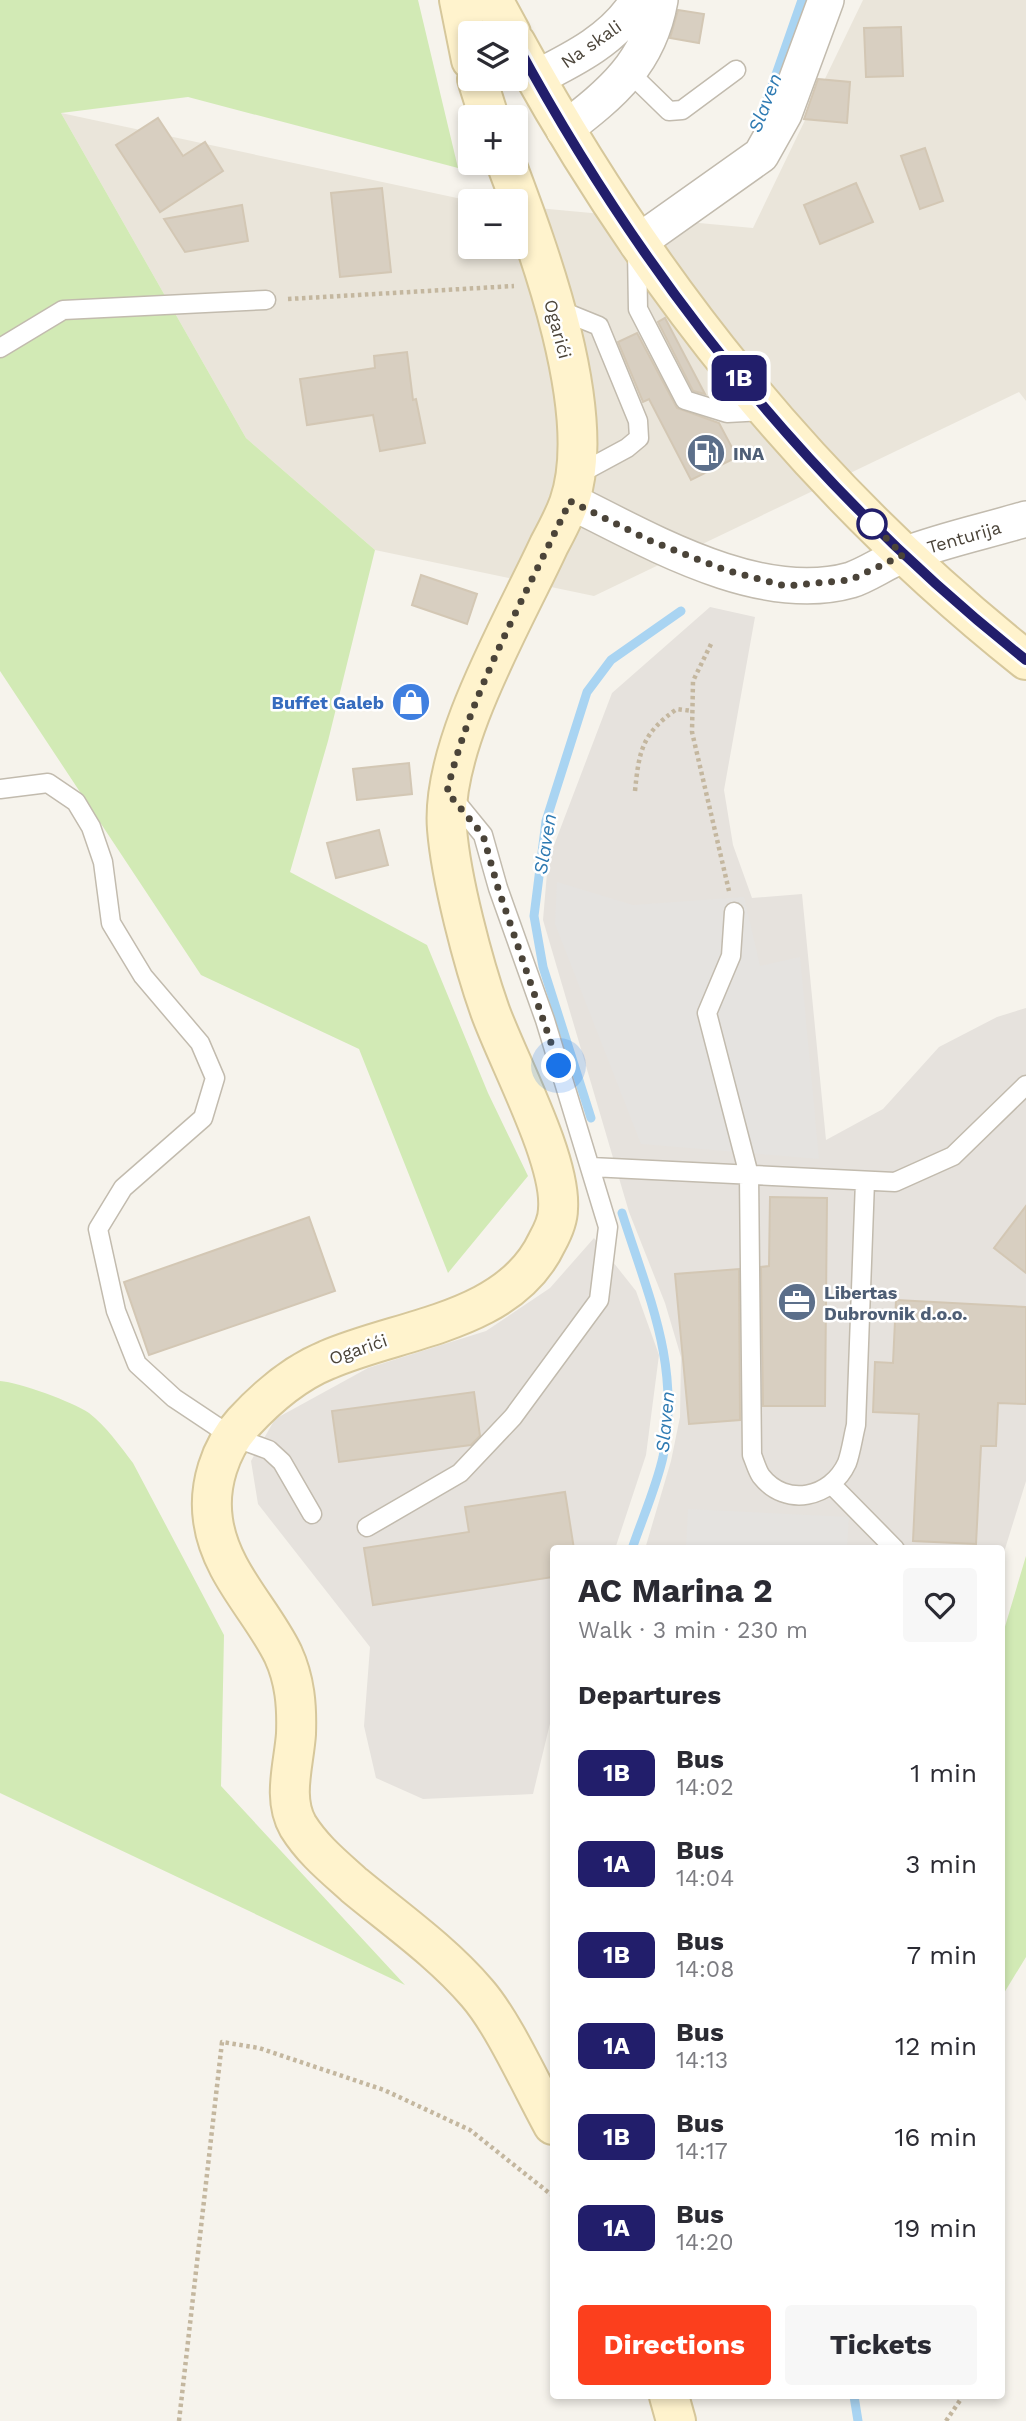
<!DOCTYPE html>
<html lang="en">
<head>
<meta charset="utf-8">
<style>
	body { margin:0; font-family:"Work Sans",sans-serif; background:#f7f7f7; color:#2b2b33; height:100vh; display:flex; flex-direction:column; font-size:26px; white-space:nowrap }
	* { box-sizing:border-box; margin:0 }
	p { font-size:23px; color:#7c7c81 }
	.icon { flex:none; width:38px; height:38px; fill:none; stroke:currentColor; stroke-width:2; stroke-linecap:round; stroke-linejoin:round }
	.map { position:relative; flex:1; overflow:hidden }
	.panel { position:absolute; left:550px; top:1545px; width:455px; height:854px; display:flex; flex-direction:column; background:#fff; border-radius:7px; box-shadow:0 4px 10px #0003 }
	.panel>* { flex:none }
	.badge { padding:0 14px; border-radius:10px; font-size:24px; line-height:46px }
	.fabs { position:absolute; left:458px; top:21px; display:grid; gap:14px }
	.fabs a { display:grid; place-items:center; width:70px; height:70px; border-radius:7px; background:#fff; box-shadow:0 4px 10px #0003; font-size:35px }
	.you { position:absolute; width:35px; height:35px; margin:-18px; border:5px solid #fff; border-radius:50%; background:#1a73e8; box-shadow:0 0 0 10px #1a73e833 }
	.map>.badge { position:absolute; translate:-50% -50%; box-shadow:0 0 0 4px #fff }
	h2 { padding:0 28px; font-size:26px; line-height:63px }
	.round { display:grid; place-items:center; flex:none; width:74px; height:74px; border-radius:7px; background:#f7f7f7 }
	.overview { display:flex; align-items:center; justify-content:space-between; height:119px; padding:0 28px }
	h1 { font-size:33px; font-weight:700; line-height:52px }
	.primary-button { display:flex; gap:14px; margin-top:auto; padding:14px 28px }
	.primary-button a { flex:1; height:80px; border-radius:7px; background:#fc3f1d; color:#fff; font-size:28px; font-weight:700; line-height:80px; text-align:center }
	.primary-button a+a { background:#f7f7f7; color:#2b2b33 }
	ul { padding:0; list-style:none }
	li { display:flex; align-items:center; gap:21px; height:91px; padding:0 28px }
	li div { flex:1 }
	li b { display:block; font-size:26px }
	li em { font-style:normal }
	li .badge { min-width:77px; font-weight:700; text-align:center }
	.map>svg:first-child { display:block }
	.residential { fill:#eae5da }
	.industrial { fill:#e6e2dd }
	.green { fill:#d2eab5 }
	.parking { fill:#e5e3e0 }
	.lines { fill:none; stroke-linecap:round; stroke-linejoin:round }
	.stream { stroke:#a9d4f2; stroke-width:9 }
	.building { fill:#d8cfc1; stroke:#d3c7b4; stroke-width:2 }
	.lane-casing { stroke:#c2bbae; stroke-width:21 }
	.street-casing { stroke:#c2bbae; stroke-width:38 }
	.secondary-casing { stroke:#d6c79b; stroke-width:42 }
	.path { stroke:#c4b79f; stroke-width:4.5; stroke-dasharray:3.5 3.5; stroke-linecap:butt }
	.lane { stroke:#fff; stroke-width:18 }
	.street { stroke:#fff; stroke-width:35 }
	.secondary { stroke:#fff3cd; stroke-width:38 }
	.line-casing { stroke:#fff; stroke-width:16 }
	.line { stroke:#221e6b; stroke-width:10 }
	.walk { stroke:#4b4439; stroke-width:7; stroke-dasharray:0 12.6 }
	.stop-dot { fill:#fff; stroke:#221e6b; stroke-width:3.5 }
	.labels { text-anchor:middle; dominant-baseline:central; stroke-width:5; stroke-linejoin:round; paint-order:stroke }
	.street-label { font-size:18px; fill:#4b4439; stroke:#fff }
	.service-label { font-size:18px; font-weight:bold; fill:#4e5e75; stroke:#fff; text-anchor:start }
	.shop-label { font-size:18px; font-weight:bold; fill:#366cbe; stroke:#fff; text-anchor:end }
	.water-label { font-size:19px; font-style:italic; fill:#2e7ab2; stroke:#fff }
</style>
</head>
<body>
<div class="map">
<svg width="1026" height="2421" viewBox="0 0 1026 2421">
	<rect width="100%" height="100%" fill="#f6f3ec"/>
	<path class="residential" d="M863 0H1026V401L1019 392 594 596 375 550 246 438 61 113 471 201V247H516V206L753 228Z"/>
	<path class="industrial" d="M710 607 755 617 724 790 733 845 752 898 802 894 826 1140 883 1109 939 1047 997 1017 1026 1008V1481L1001 1562V1549H645L671 1461 680 1417 681 1357 665 1303 629 1212 543 920 548 861 612 693Z
		M594 1238 636 1291 659 1355 646 1455 615 1549H553V1711L533 1794 423 1799 376 1778 364 1726 370 1647 258 1504 251 1461 275 1419 368 1368 486 1331 550 1288Z"/>
	<path class="green" d="M0 0H418L458 168 188 97 61 113 246 438 375 550 328 741 290 872 427 945 488 1093 528 1176 448 1273 359 1049 201 975 0 671Z
		M0 1381C19 1382 73 1402 89 1413 106 1426 120 1446 133 1463L224 1635 221 1786 405 1985 0 1793Z
		M1026 1556V1957L1001 1998V1640Z"/>
	<path class="parking" d="M557 882 633 905 744 897 760 966 800 957 819 1159 641 1144 555 924Z
		M688 1509 849 1517 847 1549H686Z"/>
	<g class="lines">
		<path class="stream" d="M757 129 802 0
			M591 1118 543 967 534 916 546 821 587 692 611 660 681 611
			M622 1213C649 1298 681 1366 663 1457 656 1488 642 1519 632 1549
			M854 2396 858 2421"/>
	</g>
	<path class="building" d="M678 10 704 14 699 43 670 38Z
		M901 27 903 76 866 77 864 28Z
		M818 79 850 82 847 123 804 119Z
		M158 118 183 156 205 142 223 171 160 212 116 145Z
		M925 148 943 201 920 209 901 156Z
		M856 183 873 222 820 244 804 205Z
		M382 188 391 272 340 277 331 193Z
		M242 205 248 241 185 252 164 219Z
		M665 318 705 394 693 391 658 322Z
		M637 333 677 408 719 423 737 457 691 480 649 399 643 402 618 342Z
		M407 352 413 400 416 399 425 443 380 451 373 415 307 425 300 379 375 368 374 356Z
		M421 575 477 594 467 624 412 605Z
		M409 763 412 794 357 800 353 769Z
		M379 830 388 865 336 878 327 843Z
		M770 1197 827 1198 825 1406H763L761 1267 769 1266Z
		M1026 1206V1273L994 1248Z
		M309 1217 335 1291 149 1355 124 1282Z
		M739 1269 740 1420 689 1424 675 1274Z
		M896 1300 1026 1307V1404L998 1403 996 1446H981L976 1544 913 1541 919 1414 873 1412 875 1362 893 1363Z
		M474 1392 480 1436 471 1445 339 1462 332 1411Z
		M565 1492 574 1549H553V1577L373 1605 364 1548 469 1532 465 1507Z"/>
	<g class="lines">
		<g class="lane-casing">
			<path id="lane" d="M630 73 669 111 682 110 736 70
				M637 250 638 309 685 400 727 413 765 411
				M557 309 599 326 638 421 639 438 627 448 577 475
				M0 348 63 310 266 300
				M0 789 48 783 76 802 91 827 103 862 111 923 143 976 200 1043 215 1078 203 1118 123 1188 98 1229 116 1311 137 1364 174 1398 231 1436 269 1450 282 1462 312 1514
				M734 912 731 956 707 1013 749 1175 752 1455C755 1462 757 1470 761 1476 786 1508 831 1498 847 1463 851 1452 853 1437 856 1425L865 1181
				M591 1167 895 1182 953 1156 1026 1085
				M831 1484 895 1549
				M367 1527 460 1473 513 1417 599 1300 608 1227 545 1020 498 888 483 835 452 797"/>
		</g>
		<g class="street-casing">
			<path id="street" d="M536 78C574 59 616 38 638 0
				M564 130C612 93 649 63 660 0
				M637 243 761 155 784 114 826 0
				M570 501C649 540 760 606 851 580 869 574 886 561 904 555 943 540 986 531 1026 519"/>
		</g>
		<g class="secondary-casing">
			<path id="secondary" d="M459 0 471 60
				M493 0 511 33
				M516 43C647 283 811 489 1026 660
				M477 79 489 117
				M506 163C539 250 600 413 569 503 564 517 556 532 549 545 514 621 440 746 447 829 451 879 473 963 490 1011 508 1061 562 1160 558 1209 558 1220 552 1233 547 1242 509 1323 400 1328 327 1360 295 1373 266 1398 243 1423 220 1448 208 1486 213 1520 220 1572 261 1609 283 1654 295 1680 297 1706 296 1734 294 1764 282 1798 298 1826 313 1850 333 1866 354 1885 395 1919 442 1952 477 1993 504 2024 532 2087 553 2125
				M669 2396 676 2421"/>
		</g>
		<path class="path" d="M288 299 514 286
			M711 644 693 681 692 732 729 891
			M635 791C639 751 642 733 677 709L692 711
			M179 2421 222 2042 259 2048 384 2090 470 2130 553 2196
			M946 2421 963 2396"/>
		<use href="#lane" class="lane"/>
		<use href="#street" class="street"/>
		<use href="#secondary" class="secondary"/>
	</g>
	<g class="lines">
		<g class="line-casing">
			<path id="line" d="M516 43C645 282 813 491 1026 660"/>
		</g>
		<use href="#line" class="line"/>
		<path class="walk" d="M559 1066 498 888 483 835 447 792C471 690 526 595 570 501L651 541 725 570 785 586 850 580 903 555 869 521 872 524"/>
	</g>
	<defs>
		<g id="fuel-disc" transform="scale(2.0125)"><circle r="9.5" fill="#5c6f8a" stroke="#fff"/><path d="M-5.5-6h7V0h2V4h1.3V-2.5L3-4.5l.8-.8L6-3V5H2.5V1h-1V6h-7ZM-4.2-4.7v3.2H.2V-4.7Z" fill="#fff"/></g>
		<g id="shop-disc" transform="scale(2.0125)"><circle r="9.5" fill="#3f7fe0" stroke="#fff"/><path d="M-5-2.5h2.3a2.7 3.5 0 0 1 5.4 0H5L5.5 6h-11ZM-1.5-2.5h3a1.5 2.3 0 0 0-3 0Z" fill="#fff"/></g>
		<g id="office-disc" transform="scale(2.0125)"><circle r="9.5" fill="#5c6f8a" stroke="#fff"/><path d="M-6-3h4V-5.5h4V-3h4V5H-6ZM-1-4.5V-3h2v-1.5ZM-6 0V1H6V0Z" fill="#fff"/></g>
	</defs>
	<g fill-rule="evenodd">
		<use href="#fuel-disc" x="706" y="453"/>
		<use href="#shop-disc" x="411" y="702"/>
		<use href="#office-disc" x="797" y="1302"/>
	</g>
	<circle class="stop-dot" cx="872" cy="524" r="14"/>
	<g class="labels">
		<g class="street-label">
			<text transform="translate(591 44) rotate(-35)">Na skali</text>
			<text transform="translate(558 329) rotate(75)">Ogarići</text>
			<text transform="translate(964 537) rotate(-16)">Tenturija</text>
			<text transform="translate(358 1349) rotate(-19)">Ogarići</text>
		</g>
		<g class="service-label">
			<text x="733" y="453">INA</text>
			<text x="824" y="1292">Libertas<tspan x="824" dy="21">Dubrovnik d.o.o.</tspan></text>
		</g>
		<g class="shop-label">
			<text x="384" y="702">Buffet Galeb</text>
		</g>
		<g class="water-label">
			<text transform="translate(765 103) rotate(-69)">Slaven</text>
			<text transform="translate(545 844) rotate(-81)">Slaven</text>
			<text transform="translate(665 1422) rotate(-85)">Slaven</text>
		</g>
	</g>
</svg>
<div class="fabs">
<a><svg class="icon" aria-label="layers" viewBox="0 0 24 24"><path d="M12 4l9 5-9 5-9-5zM3 14l9 5 9-5"/></svg></a>
<a>+</a>
<a>−</a>
</div>
<div class="you" style="left:559px;top:1066px"></div>
<b class="badge" style="left:739px;top:378px;background:#221e6b;color:#fff">1B</b>
<section class="panel">
<div class="overview"><div><h1>AC Marina 2</h1><p>Walk · 3 min · 230 m</p></div><a class="round"><svg class="icon" aria-label="heart" viewBox="0 0 24 24"><path d="M12 20l-8-8c-3-5 5-10 8-4 3-6 11-1 8 4z"/></svg></a></div>
<h2>Departures</h2>
<ul>
<li><span class="badge" style="background:#221e6b;color:#fff">1B</span><div><b>Bus</b><p>14:02</p></div><em>1 min</em></li>
<li><span class="badge" style="background:#221e6b;color:#fff">1A</span><div><b>Bus</b><p>14:04</p></div><em>3 min</em></li>
<li><span class="badge" style="background:#221e6b;color:#fff">1B</span><div><b>Bus</b><p>14:08</p></div><em>7 min</em></li>
<li><span class="badge" style="background:#221e6b;color:#fff">1A</span><div><b>Bus</b><p>14:13</p></div><em>12 min</em></li>
<li><span class="badge" style="background:#221e6b;color:#fff">1B</span><div><b>Bus</b><p>14:17</p></div><em>16 min</em></li>
<li><span class="badge" style="background:#221e6b;color:#fff">1A</span><div><b>Bus</b><p>14:20</p></div><em>19 min</em></li>
</ul>
<div class="primary-button"><a>Directions</a><a>Tickets</a></div>
</section>
</div>
</body>
</html>
